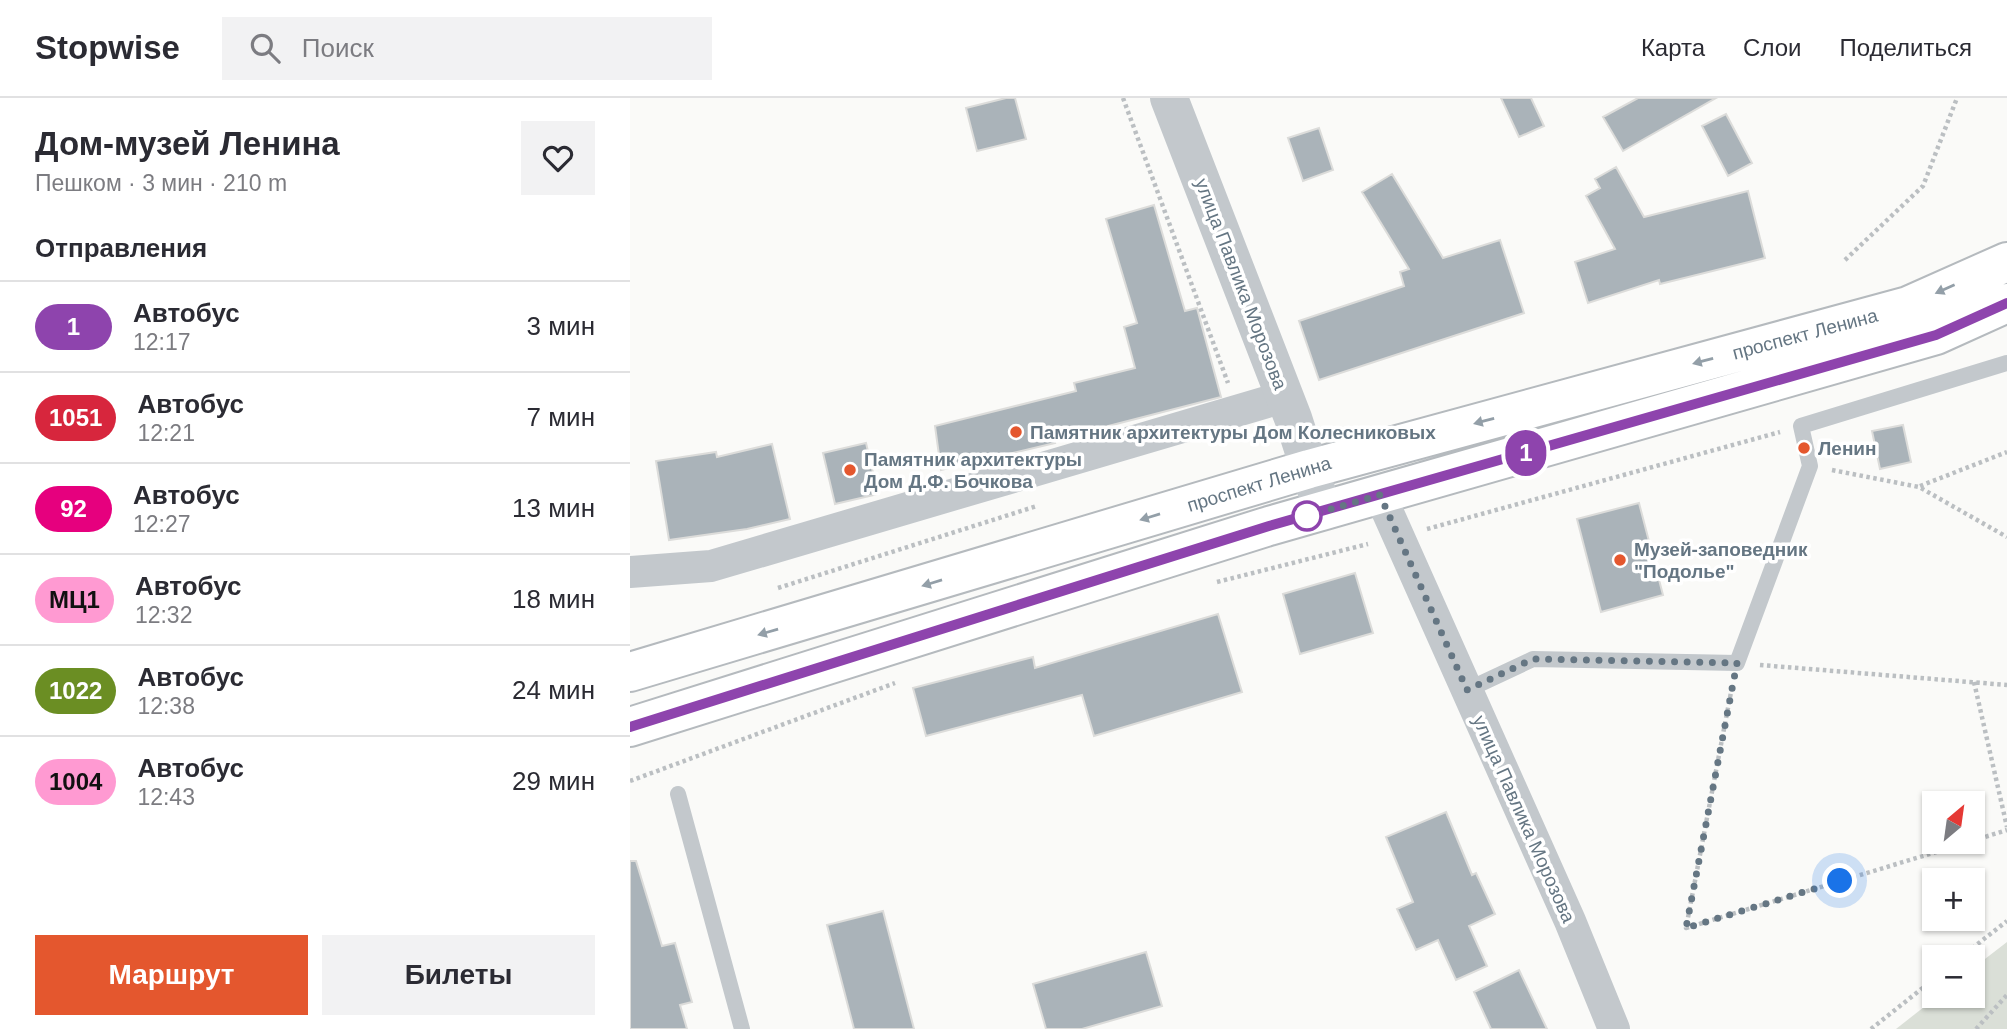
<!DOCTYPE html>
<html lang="ru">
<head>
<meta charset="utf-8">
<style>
	body { margin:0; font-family:Arial,sans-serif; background:#f2f2f3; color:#2b2b33; height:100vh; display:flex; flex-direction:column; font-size:26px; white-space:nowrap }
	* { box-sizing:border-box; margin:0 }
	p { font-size:23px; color:#7c7c81 }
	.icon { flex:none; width:38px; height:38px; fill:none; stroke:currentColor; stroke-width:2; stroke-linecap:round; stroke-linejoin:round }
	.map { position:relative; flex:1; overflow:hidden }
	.drawer { display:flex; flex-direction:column; background:#fff; width:630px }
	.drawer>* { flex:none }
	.badge { padding:0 14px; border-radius:23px; font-size:24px; line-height:46px }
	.needle { width:46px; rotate:29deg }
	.fabs { position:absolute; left:1292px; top:693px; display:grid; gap:14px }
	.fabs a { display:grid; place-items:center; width:63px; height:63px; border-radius:0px; background:#fff; box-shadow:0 2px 5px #0004; font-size:35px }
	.you { position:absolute; width:35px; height:35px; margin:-18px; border:5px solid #fff; border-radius:50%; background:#1a73e8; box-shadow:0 0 0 10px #1a73e833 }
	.map>.badge { position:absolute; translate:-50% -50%; box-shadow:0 0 0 4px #fff }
	h2 { padding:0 35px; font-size:26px; line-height:63px }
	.round { display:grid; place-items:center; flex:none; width:74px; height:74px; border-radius:0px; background:#f2f2f3 }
	.headline { display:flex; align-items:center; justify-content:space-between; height:119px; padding:0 35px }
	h1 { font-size:33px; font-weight:800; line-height:52px }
	.button { display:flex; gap:14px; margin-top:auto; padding:14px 35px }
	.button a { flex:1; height:80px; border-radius:0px; background:#e4572e; color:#fff; font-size:28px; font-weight:800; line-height:80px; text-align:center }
	.button a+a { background:#f2f2f3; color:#2b2b33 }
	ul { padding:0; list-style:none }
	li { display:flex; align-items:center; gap:21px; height:91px; padding:0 35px; border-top:2px solid #e1e1e2 }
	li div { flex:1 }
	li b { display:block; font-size:26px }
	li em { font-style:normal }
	li .badge { min-width:77px; font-weight:700; text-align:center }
	header { display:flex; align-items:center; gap:42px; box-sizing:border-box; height:98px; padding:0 35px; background:#fff; border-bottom:2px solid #e1e1e2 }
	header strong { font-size:33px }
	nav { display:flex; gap:38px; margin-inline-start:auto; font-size:24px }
	.search { width:490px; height:63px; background:#f2f2f3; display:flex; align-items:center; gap:18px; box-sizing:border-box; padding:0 24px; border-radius:0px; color:#7c7c81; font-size:26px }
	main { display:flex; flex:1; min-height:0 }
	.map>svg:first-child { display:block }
	.green { fill:#dadfd7 }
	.building { fill:#aab3b9; stroke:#dcdcda; stroke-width:2 }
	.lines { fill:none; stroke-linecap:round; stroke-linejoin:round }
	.primary-casing { stroke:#b5babe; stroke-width:42 }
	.path { stroke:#bbbfc2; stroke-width:4.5; stroke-dasharray:3.5 3.5; stroke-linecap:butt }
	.service { stroke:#c3c8cc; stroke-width:16 }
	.minor { stroke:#c3c8cc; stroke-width:32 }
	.tertiary { stroke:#c3c8cc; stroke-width:38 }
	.primary { stroke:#fff; stroke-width:38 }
	.oneway { fill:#939fa8 }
	.line-casing { stroke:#fff; stroke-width:16 }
	.line { stroke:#8e44ad; stroke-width:10 }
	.walk { stroke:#657683; stroke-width:7; stroke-dasharray:0 12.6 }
	.poi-dot { fill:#e4572e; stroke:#fff; stroke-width:2.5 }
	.stop-dot { fill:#fff; stroke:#8e44ad; stroke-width:3.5 }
	.labels { text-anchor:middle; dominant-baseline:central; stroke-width:7; stroke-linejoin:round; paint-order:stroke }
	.street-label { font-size:19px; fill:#657683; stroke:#fff }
	.poi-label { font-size:19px; font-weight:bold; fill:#657683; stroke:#fff; text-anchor:start }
</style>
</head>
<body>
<header>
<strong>Stopwise</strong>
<div class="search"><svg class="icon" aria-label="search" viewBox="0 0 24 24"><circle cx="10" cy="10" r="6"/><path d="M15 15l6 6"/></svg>Поиск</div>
<nav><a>Карта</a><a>Слои</a><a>Поделиться</a></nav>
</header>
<main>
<section class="drawer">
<div class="headline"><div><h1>Дом-музей Ленина</h1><p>Пешком · 3 мин · 210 m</p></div><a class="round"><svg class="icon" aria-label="heart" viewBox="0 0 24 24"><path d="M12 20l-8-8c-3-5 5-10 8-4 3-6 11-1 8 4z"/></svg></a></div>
<h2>Отправления</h2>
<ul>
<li><span class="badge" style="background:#8e44ad;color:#fff">1</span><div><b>Автобус</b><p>12:17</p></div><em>3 мин</em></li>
<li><span class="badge" style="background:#d7263d;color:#fff">1051</span><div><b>Автобус</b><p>12:21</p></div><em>7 мин</em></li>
<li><span class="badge" style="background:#e6007e;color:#fff">92</span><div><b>Автобус</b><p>12:27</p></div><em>13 мин</em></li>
<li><span class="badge" style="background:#ff9ad2;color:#111">МЦ1</span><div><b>Автобус</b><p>12:32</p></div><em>18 мин</em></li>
<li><span class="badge" style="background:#6b8e23;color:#fff">1022</span><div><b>Автобус</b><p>12:38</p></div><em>24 мин</em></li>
<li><span class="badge" style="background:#ff9ad2;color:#111">1004</span><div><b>Автобус</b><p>12:43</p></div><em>29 мин</em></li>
</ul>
<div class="button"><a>Маршрут</a><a>Билеты</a></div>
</section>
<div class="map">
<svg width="1377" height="931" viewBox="0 0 1377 931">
	<rect width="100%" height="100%" fill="#fafaf8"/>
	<path class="green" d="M1377 844V931H1266L1308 898H1342V871Z"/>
	<path class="building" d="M376 0H385L396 41 347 53 336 10Z
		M871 0H901L914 28 889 39Z
		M1008 0H1086L993 53 973 19Z
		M1096 16 1122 65 1098 78 1072 28Z
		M689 30 703 72 673 83 658 40Z
		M986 69 1014 119 1118 93 1135 160 1030 186 1029 182 958 205 945 164 985 151 956 98 970 90 965 81Z
		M762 76 813 160 870 142 894 215 689 282 669 223 774 188 770 174 779 171 732 94Z
		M524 107 555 213 567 210 591 299 424 342 425 345 311 372 305 328 446 293 444 285 505 270 494 229 507 225 476 121Z
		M1273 327 1281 364 1250 371 1242 333Z
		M236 345 248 396 205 406 193 355Z
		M142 346 160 421 117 431 39 442 26 363 86 354 87 359Z
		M1009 405 1033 497 971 514 947 421Z
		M725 475 743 535 670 556 653 496Z
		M588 516 612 594 464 638 452 597 296 638 283 590 403 559 405 570Z
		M816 714 842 777 846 775 865 816 839 828 857 868 826 882 808 842 786 852 767 811 783 804 756 739Z
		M0 763H6L32 848 45 845 62 904 50 907 57 931H0Z
		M253 813 284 931H224L197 827Z
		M516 854 532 908 452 931H416L403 886Z
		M889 872 917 931H861L844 894Z"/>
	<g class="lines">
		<g class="primary-casing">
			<path id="primary" d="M0 574 679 371 1278 208 1377 164
				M0 629 639 428 1306 237 1377 205"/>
		</g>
		<path class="path" d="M493 0 598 285
			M1215 162 1293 88 1327 0
			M1202 372 1289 389 1377 439
			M1290 388 1377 354
			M797 431 1150 334
			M587 484 738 446
			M148 490 407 408
			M1130 567 1377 587
			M1344 584 1377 729
			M1102 589 1056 830 1339 744
			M0 683 265 585
			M1342 743 1377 732
			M1331 859 1377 823
			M1241 931 1304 881
			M1346 931 1377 897"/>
		<path class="service" d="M837 592 903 561 1107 565 1180 368 1171 328 1377 265
			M48 696 112 931"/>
		<path class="minor" d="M750 397 940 823 984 931
			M0 474 81 468 654 299"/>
		<path class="tertiary" d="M539 0 663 320 693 413"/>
		<use href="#primary" class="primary"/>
	</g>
	<defs><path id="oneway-solid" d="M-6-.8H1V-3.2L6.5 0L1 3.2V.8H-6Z" transform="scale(1.75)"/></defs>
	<g class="oneway">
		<use href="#oneway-solid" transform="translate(1315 191) rotate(156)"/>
		<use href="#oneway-solid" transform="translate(1073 263) rotate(165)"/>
		<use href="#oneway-solid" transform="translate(854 323) rotate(165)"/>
		<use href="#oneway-solid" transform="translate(520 419) rotate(163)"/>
		<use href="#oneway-solid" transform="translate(302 485) rotate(163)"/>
		<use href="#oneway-solid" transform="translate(138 534) rotate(164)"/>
	</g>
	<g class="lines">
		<g class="line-casing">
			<path id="line" d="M0 629 639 428 1306 237 1377 205"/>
		</g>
		<use href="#line" class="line"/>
		<path class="walk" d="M677 418 750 397 837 592 903 561 1107 565 1056 830 1210 783"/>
	</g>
	<g class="poi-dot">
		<circle cx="386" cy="334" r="7"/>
		<circle cx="1174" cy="350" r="7"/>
		<circle cx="220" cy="372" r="7"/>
		<circle cx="990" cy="462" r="7"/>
	</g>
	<circle class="stop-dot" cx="677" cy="418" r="14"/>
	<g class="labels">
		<g class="street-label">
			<text transform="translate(611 186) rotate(69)">улица Павлика Морозова</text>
			<text transform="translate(1175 236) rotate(-15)">проспект Ленина</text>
			<text transform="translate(629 386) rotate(-17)">проспект Ленина</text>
			<text transform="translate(894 721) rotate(66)">улица Павлика Морозова</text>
		</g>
		<g class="poi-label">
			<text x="400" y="334">Памятник архитектуры Дом Колесниковых</text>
			<text x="1188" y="350">Ленин</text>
			<text x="234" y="361">Памятник архитектуры<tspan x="234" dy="22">Дом Д.Ф. Бочкова</tspan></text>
			<text x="1004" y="451">Музей-заповедник<tspan x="1004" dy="22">"Подолье"</tspan></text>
		</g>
	</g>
</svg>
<div class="fabs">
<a><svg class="needle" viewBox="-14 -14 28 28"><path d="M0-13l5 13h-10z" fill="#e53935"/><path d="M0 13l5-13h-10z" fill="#7c7c81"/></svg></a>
<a>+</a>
<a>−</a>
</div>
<div class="you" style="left:1210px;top:783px"></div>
<b class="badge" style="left:896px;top:355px;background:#8e44ad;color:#fff">1</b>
</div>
</main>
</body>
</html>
